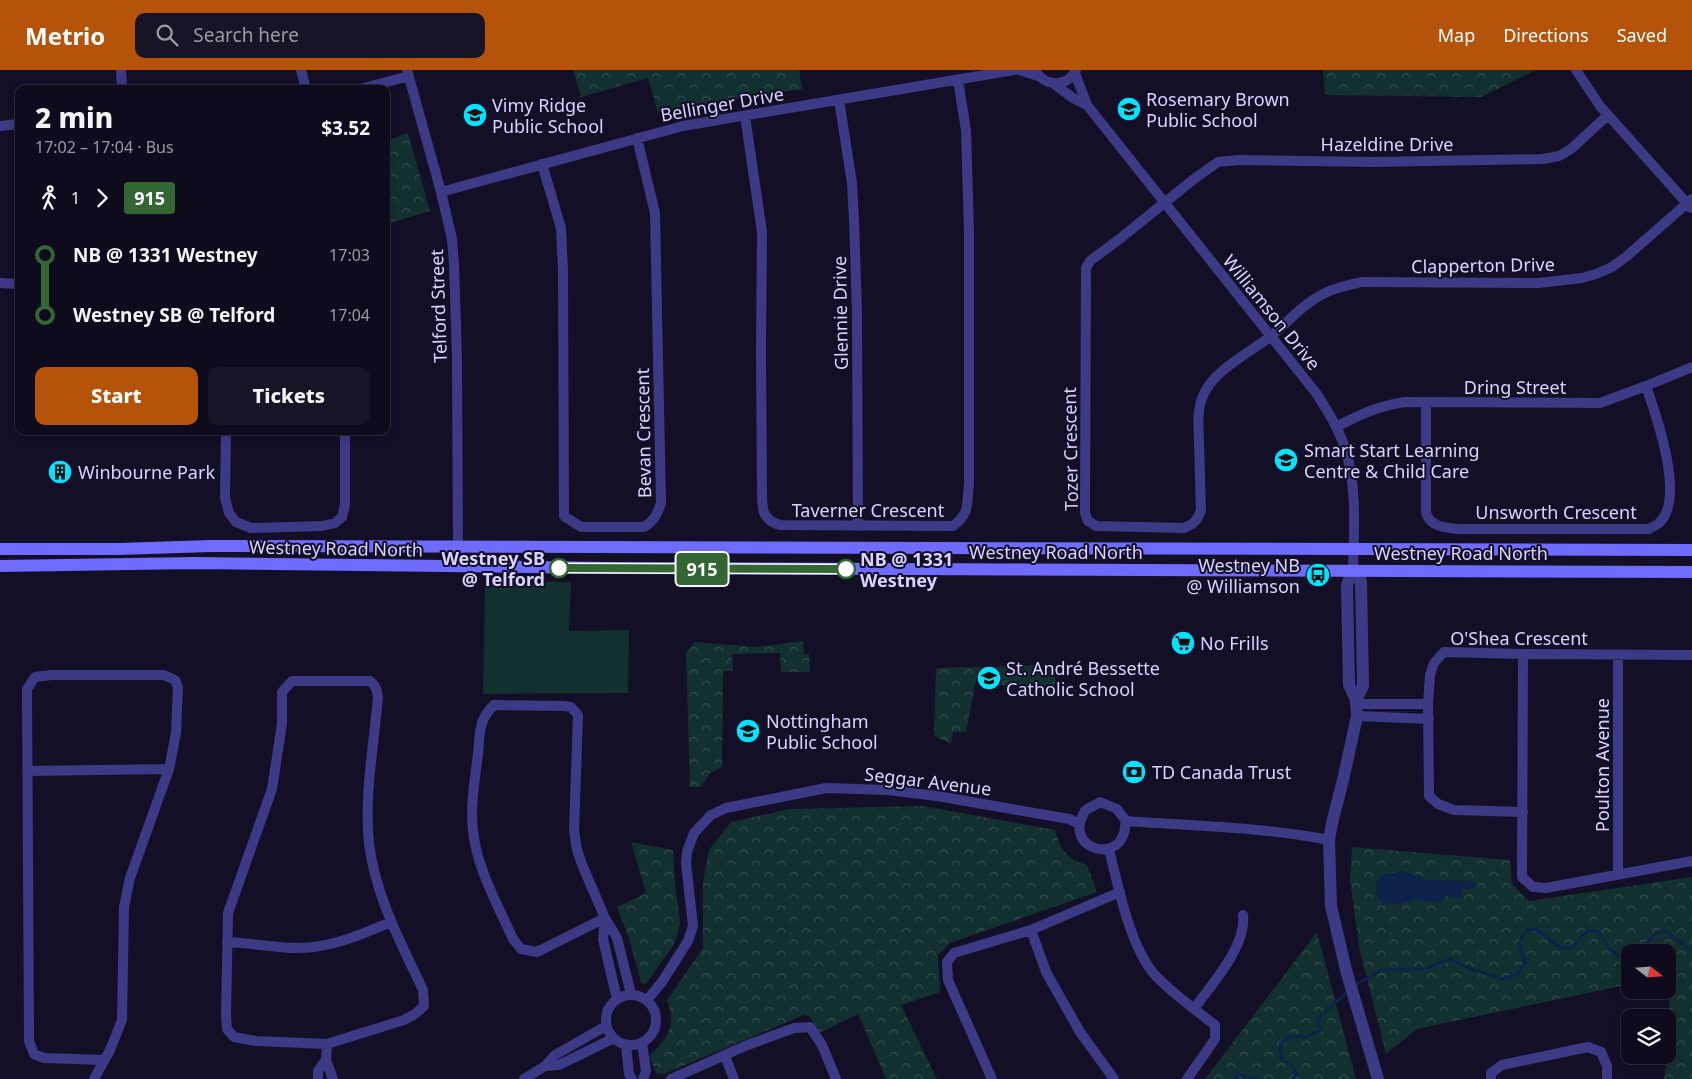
<!DOCTYPE html>
<html lang="en">
<head>
<meta charset="utf-8">
<style>
	body { margin:0; font-family:"Noto Sans",sans-serif; background:#171425; color:#f1f3f6; height:100vh; display:flex; flex-direction:column; font-size:19px; white-space:nowrap }
	* { box-sizing:border-box; margin:0 }
	p { font-size:16px; color:#9b9ba3 }
	.icon { flex:none; width:28px; height:28px; fill:none; stroke:currentColor; stroke-width:2; stroke-linecap:round; stroke-linejoin:round }
	.map { position:relative; flex:1; overflow:hidden }
	.panel { position:absolute; left:15px; top:15px; width:375px; height:350px; display:flex; flex-direction:column; background:#0e0b1c; border-radius:10px; box-shadow:0 2px 8px #0003,0 0 0 1px #2e2b3b }
	.panel>* { flex:none }
	.badge { padding:0 10px; border-radius:4px; font-size:18px; line-height:32px }
	.needle { width:32px; rotate:107deg }
	.controls { position:absolute; left:1621px; top:874px; display:grid; gap:10px }
	.controls a { display:grid; place-items:center; width:55px; height:55px; border-radius:10px; background:#0e0b1c; box-shadow:0 2px 8px #0003,0 0 0 1px #2e2b3b; font-size:25px }
	.map>.badge { position:absolute; translate:-50% -50%; box-shadow:0 0 0 2px #fff }
	.legs { display:flex; align-items:center; gap:8px; height:55px; padding:0 20px; font-size:16px }
	.legs p { margin-inline-start:auto }
	.head { display:flex; align-items:center; justify-content:space-between; height:85px; padding:0 20px }
	h1 { font-size:28px; font-weight:800; line-height:38px }
	.button { display:flex; gap:10px; margin-top:auto; padding:10px 20px }
	.button a { flex:1; height:58px; border-radius:10px; background:#b45309; color:#fff; font-size:20px; font-weight:800; line-height:58px; text-align:center }
	.button a+a { background:#171425; color:#f1f3f6 }
	ul { padding:0 20px; list-style:none }
	li { display:flex; align-items:center; gap:18px; height:60px; font-size:19px }
	li i { display:grid; place-items:center; width:8px; height:100%; margin:0 6px; background:currentColor }
	li i::after { content:''; width:12px; height:12px; margin:-6px; border:4px solid; border-radius:50%; background:#0e0b1c }
	li p { margin-inline-start:auto }
	li:first-child i { background:linear-gradient(#0000 50%,currentColor 0) }
	li:last-child i { background:linear-gradient(currentColor 50%,#0000 0) }
	header { display:flex; align-items:center; gap:30px; box-sizing:border-box; height:70px; padding:0 25px; background:#b45309; color:#fff }
	header strong { font-size:24px }
	nav { display:flex; gap:28px; margin-inline-start:auto; font-size:18px }
	.search { width:350px; height:45px; background:#171425; display:flex; align-items:center; gap:12px; box-sizing:border-box; padding:0 18px; border-radius:10px; color:#9b9ba3; font-size:19px }
	.map>svg:first-child { display:block }
	.grass { fill:#12302f }
	.forest { fill:url(#forest-crowns) }
	.water { fill:#0c2248 }
	.lines { fill:none; stroke-linecap:round; stroke-linejoin:round }
	.stream { stroke:#0c2248; stroke-width:3 }
	.minor { stroke:#3d3a85; stroke-width:10 }
	.tertiary { stroke:#3d3a85; stroke-width:12 }
	.secondary { stroke:#6f6bff; stroke-width:12 }
	.line-1-casing { stroke:#fff; stroke-width:11 }
	.line-1 { stroke:#363; stroke-width:8 }
	.stop-1-dot { fill:#fff; stroke:#363; stroke-width:2.5 }
	.labels { text-anchor:middle; dominant-baseline:central; stroke-width:4; stroke-linejoin:round; paint-order:stroke }
	.poi-label { font-size:18px; fill:#d9d4ff; stroke:#130f26; text-anchor:start }
	.street-label { font-size:18px; fill:#d9d4ff; stroke:#130f26 }
	.stop-label { font-size:18px; font-weight:bold; fill:#d9d4ff; stroke:#130f26; text-anchor:end }
</style>
</head>
<body>
<header>
<strong>Metrio</strong>
<div class="search"><svg class="icon" aria-label="search" viewBox="0 0 24 24"><circle cx="10" cy="10" r="6"/><path d="M15 15l6 6"/></svg>Search here</div>
<nav><a>Map</a><a>Directions</a><a>Saved</a></nav>
</header>
<div class="map">
<svg width="1692" height="1009" viewBox="0 0 1692 1009">
	<defs>
		<pattern id="forest-crowns" width="20" height="18" patternUnits="userSpaceOnUse" patternTransform="scale(1.25)"><rect width="20" height="18" fill="#12302f"/><path d="M2 6a3 3 0 1 1 6 0M12 15a3 3 0 1 1 6 0" fill="none" stroke="#344d4e"/></pattern>
	</defs>
	<rect width="100%" height="100%" fill="#130f26"/>
	<path class="grass" d="M485 511 571 512 569 561 629 560 628 623 483 624Z"/>
	<path class="forest" d="M573 0H799L802 19 658 42 648 8 581 27Z
		M1323 0H1536L1481 27 1325 25Z
		M408 63 430 141 386 154V71Z
		M803 571 804 584H809L810 602H781L780 583 732 584 733 601H723L722 697 710 703 701 717H690L686 583 695 572 757 577Z
		M1055 595V623L976 611 966 662H953L951 674 934 666 936 598Z
		M923 736 1055 760C1061 781 1067 789 1087 795L1097 822 950 873 938 885 940 922 901 935 937 1009H886L858 944 819 963 810 947 804 945 664 1004 656 1003 649 986C668 969 677 955 667 930L703 878V812L709 780 731 752 790 739Z
		M631 772 673 780 675 813 680 852 675 873 646 914 641 913 630 871 617 837 646 823Z
		M1352 777 1510 790 1512 814 1529 831 1692 807V1009H1664L1669 973 1670 941 1668 917V882H1630V914L1417 959 1386 984 1359 877 1350 810Z
		M1317 862 1356 1009H1205Z"/>
	<path class="water" d="M1404 801 1428 810 1474 811 1478 817 1461 820 1463 829 1446 826 1436 833 1416 829 1400 834 1383 833 1377 826 1375 813 1384 804Z"/>
	<g class="lines">
		<path class="stream" d="M1639 882 1654 865 1664 860 1691 880 1692 879
			M1355 915 1382 900 1425 899 1450 889 1471 899 1503 909 1518 904 1525 893 1520 876 1522 866 1529 859 1538 860 1555 874 1564 879 1573 877 1587 861H1598L1609 878 1621 888 1630 887
			M1236 1009 1237 1004 1257 1009
			M1292 1009 1297 1004 1290 994 1282 990 1280 981 1281 973 1291 966 1306 967 1321 960 1317 950C1327 939 1338 931 1348 921"/>
		<path class="minor" d="M121 0 122 19
			M301 0 306 19
			M407 0 441 122 452 169 454 194 457 288 458 477 456 497
			M1019 0 1038 6
			M1035 0C1044 17 1067 18 1076 0
			M1576 0 1600 36 1691 138
			M1075 3 1087 35 1316 323C1328 341 1340 361 1346 381 1357 419 1354 461 1353 500
			M1054 14 1073 28 1087 35
			M360 19 409 6
			M839 30 852 113 854 150 857 243 858 456
			M1608 45 1571 79 1559 86 1543 89 1374 92 1239 90 1218 92 1194 109 1122 167 1090 191 1086 198 1085 443 1088 451 1096 456 1184 458C1194 454 1197 451 1201 440 1200 419 1200 397 1199 375 1199 359 1196 341 1203 326 1213 300 1250 283 1271 266 1289 251 1304 233 1325 223 1337 217 1349 215 1362 212L1539 213 1582 208 1596 204 1612 197 1627 186 1692 129
			M745 46 762 162 761 281 762 422C762 439 762 450 780 455L953 456C971 442 966 435 969 414V162L966 60 958 10
			M0 56 19 54
			M542 94 561 158 563 201 564 446 581 457H644C654 451 657 445 661 433L655 143 637 68
			M441 122 683 56 1014 0
			M0 213 19 214
			M1426 333V443C1431 457 1444 457 1457 459H1649C1652 457 1657 455 1659 453 1686 429 1656 345 1646 316
			M1336 357C1361 344 1376 337 1404 332L1600 333 1646 316 1692 297
			M226 361 225 428 229 443 236 452 251 458 322 456 335 453 342 447 345 435V361
			M1523 584 1522 807 1533 817 1546 818 1692 791
			M292 611H370C376 616 377 620 378 627 374 675 364 725 369 773 375 825 401 873 423 920L424 936 415 944 404 950 327 974 256 971 234 967 227 959 226 945 228 843 272 719 282 654V622Z
			M1357 634H1428
			M1357 646 1429 649
			M28 701 169 699
			M1100 732 1117 739 1126 751C1125 755 1125 760 1124 763 1115 793 1068 778 1082 747 1083 745 1084 741 1086 740 1090 737 1096 735 1100 732Z
			M1523 742 1454 740 1438 734 1429 726 1428 634 1430 605 1434 593 1444 582 1523 584 1692 585
			M1126 751C1193 756 1263 757 1329 770
			M1109 779C1118 816 1130 877 1155 905 1173 924 1194 939 1215 955V969L1187 1009
			M1618 804V585
			M605 848 537 882 521 879 513 869C498 835 477 799 473 761 470 736 475 709 478 684 480 664 478 650 494 635L564 636 571 637 578 645 574 761 577 780 583 797 605 848 617 868 631 924
			M605 848 603 869 617 929
			M1031 860 1046 902 1080 962 1114 1009
			M227 872C251 873 275 878 299 878 331 878 363 864 391 852
			M606 950a25 25 0 1 1 50 0a25 25 0 1 1-50 0Z
			M647 930 662 912 688 871 693 856 686 793 687 782 694 763 711 745 726 738 826 718 888 720 937 726 1069 749 1079 754
			M1194 939C1211 915 1247 876 1243 845
			M642 973 646 1001 643 1009
			M327 974 326 990 333 1009
			M626 975 629 1004 632 1009
			M725 986 734 1009
			M545 996 559 995 614 968
			M94 1009 110 980 122 950 124 837 130 808 169 699 176 663 178 617 175 610 164 605H51L35 607 27 619 29 971 34 984 44 988 104 990
			M318 1009V1001L326 990
			M524 1009 545 996 555 985 606 956
			M671 1009 745 976 794 958 810 957 822 975 836 1009
			M992 1009 948 910 947 892 954 883 1031 860 1120 822
			M1491 1009V1003L1502 995 1588 977 1601 982 1607 996V1009"/>
		<path class="tertiary" d="M1353 500 1347 515 1349 615 1356 630 1357 646 1344 706 1332 753 1329 770 1331 836 1346 900 1378 1009
			M1353 500 1361 511 1363 616 1356 630"/>
		<path class="secondary" d="M0 479H119L211 476 1692 480
			M0 496 195 493 616 498 1692 502"/>
	</g>
	<g class="lines">
		<g class="line-1-casing">
			<path id="line-1" d="M559 498 846 499"/>
		</g>
		<use href="#line-1" class="line-1"/>
	</g>
	<defs>
		<g id="school-disc" transform="scale(1.25)"><circle r="9.5" fill="#00e5ff" stroke="#130f26"/><path d="M0-5L7-2L0 1L-7-2ZM-4 1L0 2.5L4 1V4Q0 6-4 4Z" fill="#111"/></g>
		<g id="building-disc" transform="scale(1.25)"><circle r="9.5" fill="#00e5ff" stroke="#130f26"/><path d="M-4-6H4V6H1V3H-1V6H-4ZM-2.5-4.3h1.7v1.8h-1.7ZM.8-4.3h1.7v1.8H.8ZM-2.5-1h1.7V.8h-1.7ZM.8-1h1.7V.8H.8Z" fill="#111"/></g>
		<g id="bus-disc" transform="scale(1.25)"><circle r="9.5" fill="#00e5ff" stroke="#130f26"/><path d="M-5-6H5V4H4V6H2V4H-2V6H-4V4H-5ZM-3.5-4V0h7V-4ZM-3.5 1.2v1.5H-2V1.2ZM2 1.2v1.5H3.5V1.2Z" fill="#111"/></g>
		<g id="supermarket-disc" transform="scale(1.25)"><circle r="9.5" fill="#00e5ff" stroke="#130f26"/><path d="M-6-5.5h2.5l.6 2H6L4.5 2H-2.5L-4.4-4H-6ZM-1.5 3.2a1.3 1.3 0 1 0 .1 0ZM3 3.2a1.3 1.3 0 1 0 .1 0Z" fill="#111"/></g>
		<g id="bank-disc" transform="scale(1.25)"><circle r="9.5" fill="#00e5ff" stroke="#130f26"/><path d="M-6-4H6V4H-6ZM0-2.3a2.3 2.3 0 1 0 0 4.6a2.3 2.3 0 1 0 0-4.6Z" fill="#111"/></g>
	</defs>
	<g fill-rule="evenodd">
		<use href="#school-disc" x="1129" y="39"/>
		<use href="#school-disc" x="475" y="45"/>
		<use href="#school-disc" x="1286" y="390"/>
		<use href="#building-disc" x="60" y="402"/>
		<use href="#bus-disc" x="1318" y="505"/>
		<use href="#supermarket-disc" x="1183" y="573"/>
		<use href="#school-disc" x="989" y="608"/>
		<use href="#school-disc" x="748" y="661"/>
		<use href="#bank-disc" x="1134" y="702"/>
	</g>
	<g class="stop-1-dot">
		<circle cx="559" cy="498" r="9"/>
		<circle cx="846" cy="499" r="9"/>
	</g>
	<g class="labels">
		<g class="poi-label">
			<text x="1146" y="29">Rosemary Brown<tspan x="1146" dy="21">Public School</tspan></text>
			<text x="492" y="35">Vimy Ridge<tspan x="492" dy="21">Public School</tspan></text>
			<text x="1304" y="380">Smart Start Learning<tspan x="1304" dy="21">Centre &amp; Child Care</tspan></text>
			<text x="78" y="402">Winbourne Park</text>
			<text x="1300" y="495" text-anchor="end">Westney NB<tspan x="1300" dy="21">@ Williamson</tspan></text>
			<text x="1200" y="573">No Frills</text>
			<text x="1006" y="598">St. André Bessette<tspan x="1006" dy="21">Catholic School</tspan></text>
			<text x="766" y="651">Nottingham<tspan x="766" dy="21">Public School</tspan></text>
			<text x="1152" y="702">TD Canada Trust</text>
		</g>
		<g class="street-label">
			<text transform="translate(722 34) rotate(-10)">Bellinger Drive</text>
			<text x="1387" y="74">Hazeldine Drive</text>
			<text transform="translate(1483 195) rotate(-1)">Clapperton Drive</text>
			<text transform="translate(438 236) rotate(-92)">Telford Street</text>
			<text transform="translate(1272 242) rotate(51)">Williamson Drive</text>
			<text transform="translate(840 243) rotate(-91)">Glennie Drive</text>
			<text x="1515" y="317">Dring Street</text>
			<text transform="translate(643 363) rotate(-91)">Bevan Crescent</text>
			<text transform="translate(1070 379) rotate(-91)">Tozer Crescent</text>
			<text x="868" y="440">Taverner Crescent</text>
			<text x="1556" y="442">Unsworth Crescent</text>
			<text transform="translate(336 478) rotate(1)">Westney Road North</text>
			<text x="1056" y="482">Westney Road North</text>
			<text x="1461" y="483">Westney Road North</text>
			<text x="1519" y="568">O'Shea Crescent</text>
			<text transform="translate(1602 695) rotate(-90)">Poulton Avenue</text>
			<text transform="translate(928 711) rotate(7)">Seggar Avenue</text>
		</g>
		<g class="stop-label">
			<text x="545" y="488">Westney SB<tspan x="545" dy="21">@ Telford</tspan></text>
			<text x="860" y="489" text-anchor="start">NB @ 1331<tspan x="860" dy="21">Westney</tspan></text>
		</g>
	</g>
</svg>
<div class="controls">
<a><svg class="needle" viewBox="-14 -14 28 28"><path d="M0-13l5 13h-10z" fill="#e53935"/><path d="M0 13l5-13h-10z" fill="#9b9ba3"/></svg></a>
<a><svg class="icon" aria-label="layers" viewBox="0 0 24 24"><path d="M12 4l9 5-9 5-9-5zM3 14l9 5 9-5"/></svg></a>
</div>
<b class="badge" style="left:702px;top:499px;background:#363;color:#fff">915</b>
<section class="panel">
<div class="head"><div><h1>2 min</h1><p>17:02 – 17:04 · Bus</p></div><b>$3.52</b></div>
<div class="legs"><svg class="icon" aria-label="walk" viewBox="0 0 24 24"><circle cx="13" cy="4" r="2"/><path d="M13 8l-2 6 4 7M11 14l-3 7M7 12l3-4h3l4 4"/></svg>1<svg class="icon" aria-label="forward" viewBox="0 0 24 24"><path d="M9 5l7 7-7 7"/></svg><b class="badge" style="background:#363;color:#fff">915</b></div>
<ul>
<li><i style="color:#363"></i><b>NB @ 1331 Westney</b><p>17:03</p></li>
<li><i style="color:#363"></i><b>Westney SB @ Telford</b><p>17:04</p></li>
</ul>
<div class="button"><a>Start</a><a>Tickets</a></div>
</section>
</div>
</body>
</html>
